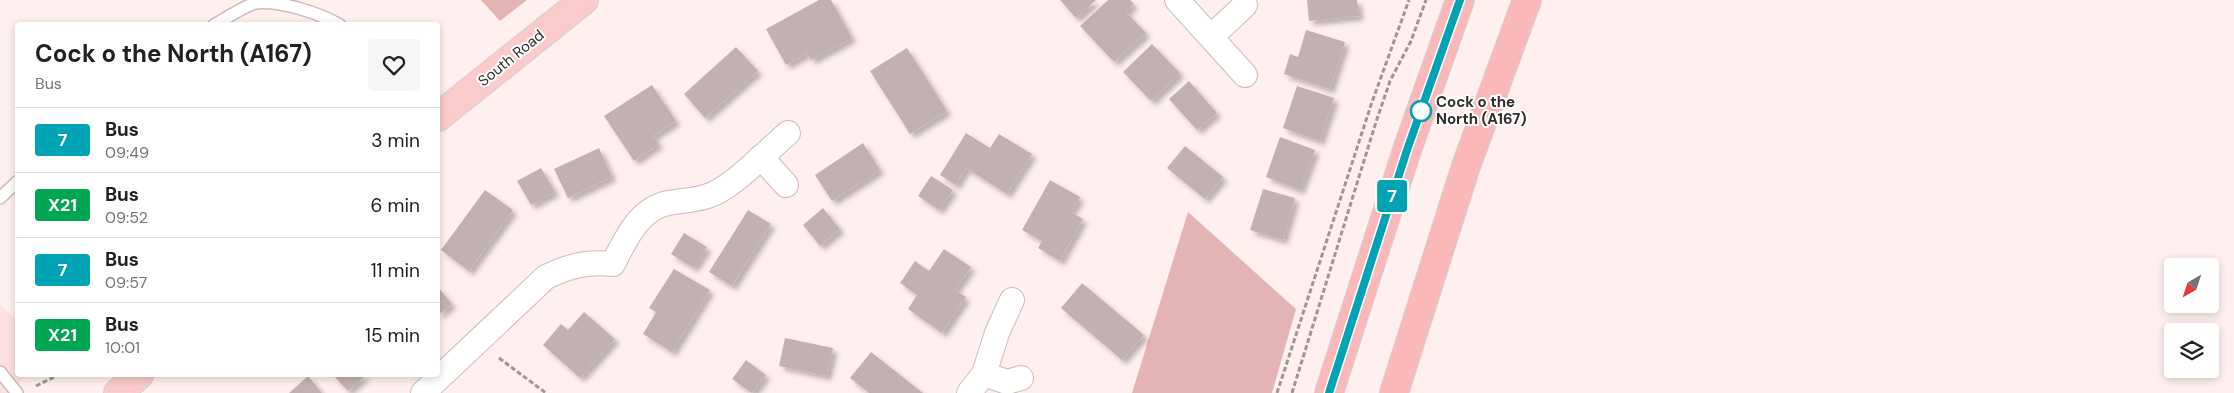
<!DOCTYPE html>
<html lang="en">
<head>
<meta charset="utf-8">
<style>
	body { margin:0; font-family:"DM Sans",sans-serif; background:#f6f6f6; color:#202124; height:100vh; display:flex; flex-direction:column; font-size:19px; white-space:nowrap }
	* { box-sizing:border-box; margin:0 }
	p { font-size:16px; color:#757577 }
	.icon { flex:none; width:28px; height:28px; fill:none; stroke:currentColor; stroke-width:2; stroke-linecap:round; stroke-linejoin:round }
	.map { position:relative; flex:1; overflow:hidden }
	.drawer { position:absolute; left:15px; top:22px; width:425px; height:355px; display:flex; flex-direction:column; background:#fff; border-radius:5px; box-shadow:0 2px 8px #0003 }
	.drawer>* { flex:none }
	.badge { padding:0 10px; border-radius:4px; font-size:18px; line-height:32px }
	.needle { width:32px; rotate:219deg }
	.tools { position:absolute; left:2164px; top:258px; display:grid; gap:10px }
	.tools a { display:grid; place-items:center; width:55px; height:55px; border-radius:5px; background:#fff; box-shadow:0 2px 8px #0003; font-size:25px }
	.map>.badge { position:absolute; translate:-50% -50%; box-shadow:0 0 0 2px #fff }
	.round { display:grid; place-items:center; flex:none; width:52px; height:52px; border-radius:5px; background:#f6f6f6 }
	.headline { display:flex; align-items:center; justify-content:space-between; height:85px; padding:0 20px }
	h1 { font-size:24px; font-weight:700; line-height:38px }
	ul { padding:0; list-style:none }
	li { display:flex; align-items:center; gap:15px; height:65px; padding:0 20px; border-top:1px solid #e0e0e0 }
	li div { flex:1 }
	li b { display:block; font-size:19px }
	li em { font-style:normal }
	li .badge { min-width:55px; font-weight:700; text-align:center }
	.map>svg:first-child { display:block }
	.built { fill:#fde1e0 }
	.green { fill:#e3b4b3 }
	.building { fill:#c3b1b1; filter:url(#shadow) }
	.lines { fill:none; stroke-linecap:round; stroke-linejoin:round }
	.service-casing { stroke:#ccbab9; stroke-width:14 }
	.minor-casing { stroke:#ccbab9; stroke-width:26 }
	.primary-casing { stroke:#d2d1d1; stroke-width:30 }
	.trunk-casing { stroke:#d2d1d1; stroke-width:30 }
	.path { stroke:#a09494; stroke-width:3; stroke-dasharray:5 2.5; stroke-linecap:butt }
	.service { stroke:#fff; stroke-width:11 }
	.minor { stroke:#fff; stroke-width:24 }
	.primary { stroke:#fbcaca; stroke-width:28 }
	.trunk { stroke:#fab8b8; stroke-width:28 }
	.line-casing { stroke:#fff; stroke-width:11 }
	.line { stroke:#00a3b4; stroke-width:8 }
	.stop-dot { fill:#fff; stroke:#00a3b4; stroke-width:2.5 }
	.labels { text-anchor:middle; dominant-baseline:central; stroke-width:4; stroke-linejoin:round; paint-order:stroke }
	.street-label { font-size:15px; fill:#332c2c; stroke:#fff }
	.stop-label { font-size:15px; font-weight:bold; fill:#332c2c; stroke:#fff; text-anchor:start }
</style>
</head>
<body>
<div class="map">
<svg width="2234" height="393" viewBox="0 0 2234 393">
	<defs>
		<filter id="shadow"><feDropShadow dx="4.5" dy="4.5" stdDeviation="2.5" flood-color="#0004"/></filter>
	</defs>
	<rect width="100%" height="100%" fill="#fff0ef"/>
	<path class="built" d="M0 305 17 320 18 375H26L11 393H0Z"/>
	<path class="green" d="M481 0H527L500 21Z
		M1188 212 1296 309 1272 393H1132Z"/>
	<path class="building" d="M819 0H831L852 38 811 60 807 53 786 65 766 29Z
		M1060 0H1096L1076 18Z
		M1108 0H1130L1134 4 1126 12 1146 33 1114 62 1080 26Z
		M1307 0H1357L1359 16 1309 21Z
		M1306 30 1345 42 1330 89 1284 74 1290 54 1298 57Z
		M1152 44 1180 73 1151 101 1123 72Z
		M736 47 758 71 705 118 684 94Z
		M907 48 947 111 910 134 870 71Z
		M1189 81 1217 113 1197 130 1169 99Z
		M652 85 676 121 653 136 659 144 634 161 604 116Z
		M1297 86 1334 98 1320 141 1283 128Z
		M966 133 990 148 999 134 1032 154 1007 194 966 168 956 185 940 175Z
		M1280 137 1315 150 1300 190 1266 177Z
		M863 143 880 170 832 201 815 175Z
		M1185 146 1223 177 1205 199 1167 168Z
		M599 148 612 177 568 198 554 169Z
		M541 168 555 192 531 205 517 181Z
		M931 176 953 190 939 210 918 196Z
		M1050 180 1080 197 1071 212 1083 219 1060 261 1038 248 1042 241 1022 230Z
		M1263 189 1295 198 1283 240 1250 230Z
		M485 190 513 210 469 271 441 250Z
		M823 208 840 229 820 246 803 225Z
		M748 210 771 224 732 286 709 272Z
		M684 233 707 247 694 268 671 254Z
		M944 249 971 267 955 290 966 297 942 333 908 309 917 295 900 283 915 261 929 271Z
		M674 269 710 290 672 352 643 334 656 312 649 308Z
		M1082 283 1144 335 1122 360 1061 308Z
		M438 287 452 304 438 315Z
		M584 312 615 339 580 378 543 345 561 324 568 330Z
		M785 338 833 348 827 376 779 366Z
		M871 352 923 393H869L850 378Z
		M746 360 766 375 752 393 732 379Z
		M333 375H366L348 391Z
		M308 376 322 393H289Z"/>
	<g class="lines">
		<g class="service-casing">
			<path id="service" d="M214 25C228 17 241 8 255 3 280 0 319 13 340 25
				M0 198 18 181
				M0 372 17 393"/>
		</g>
		<g class="minor-casing">
			<path id="minor" d="M1177 0 1245 75
				M1211 37 1245 5
				M761 157 786 185
				M984 374 1007 382 1021 378
				M423 393 546 277C569 266 587 261 613 264 625 241 638 209 668 203 683 200 698 201 713 194 737 183 767 151 788 133
				M969 393 984 374 997 333 1012 300"/>
		</g>
		<g class="primary-casing">
			<path id="primary" d="M438 117 584 0
				M118 393 139 375"/>
		</g>
		<g class="trunk-casing">
			<path id="trunk" d="M1329 393 1407 150 1460 0
				M1394 393 1466 166 1527 0"/>
		</g>
		<path class="path" d="M499 358 546 393
			M36 386 58 375
			M1277 393 1372 102 1409 0
			M1292 393 1376 122 1390 81 1411 41 1426 0"/>
		<use href="#service" class="service"/>
		<use href="#minor" class="minor"/>
		<use href="#primary" class="primary"/>
		<use href="#trunk" class="trunk"/>
	</g>
	<g class="lines">
		<g class="line-casing">
			<path id="line" d="M1329 393 1407 150 1460 0"/>
		</g>
		<use href="#line" class="line"/>
	</g>
	<circle class="stop-dot" cx="1421" cy="111" r="10"/>
	<g class="labels">
		<g class="street-label">
			<text transform="translate(511 58) rotate(-39)">South Road</text>
		</g>
		<g class="stop-label">
			<text x="1436" y="102">Cock o the<tspan x="1436" dy="17">North (A167)</tspan></text>
		</g>
	</g>
</svg>
<div class="tools">
<a><svg class="needle" viewBox="-14 -14 28 28"><path d="M0-13l5 13h-10z" fill="#e53935"/><path d="M0 13l5-13h-10z" fill="#757577"/></svg></a>
<a><svg class="icon" aria-label="layers" viewBox="0 0 24 24"><path d="M12 4l9 5-9 5-9-5zM3 14l9 5 9-5"/></svg></a>
</div>
<b class="badge" style="left:1392px;top:196px;background:#00a3b4;color:#fff">7</b>
<section class="drawer">
<div class="headline"><div><h1>Cock o the North (A167)</h1><p>Bus</p></div><a class="round"><svg class="icon" aria-label="heart" viewBox="0 0 24 24"><path d="M12 20l-8-8c-3-5 5-10 8-4 3-6 11-1 8 4z"/></svg></a></div>
<ul>
<li><span class="badge" style="background:#00a3b4;color:#fff">7</span><div><b>Bus</b><p>09:49</p></div><em>3 min</em></li>
<li><span class="badge" style="background:#00a651;color:#fff">X21</span><div><b>Bus</b><p>09:52</p></div><em>6 min</em></li>
<li><span class="badge" style="background:#00a3b4;color:#fff">7</span><div><b>Bus</b><p>09:57</p></div><em>11 min</em></li>
<li><span class="badge" style="background:#00a651;color:#fff">X21</span><div><b>Bus</b><p>10:01</p></div><em>15 min</em></li>
</ul>
</section>
</div>
</body>
</html>
